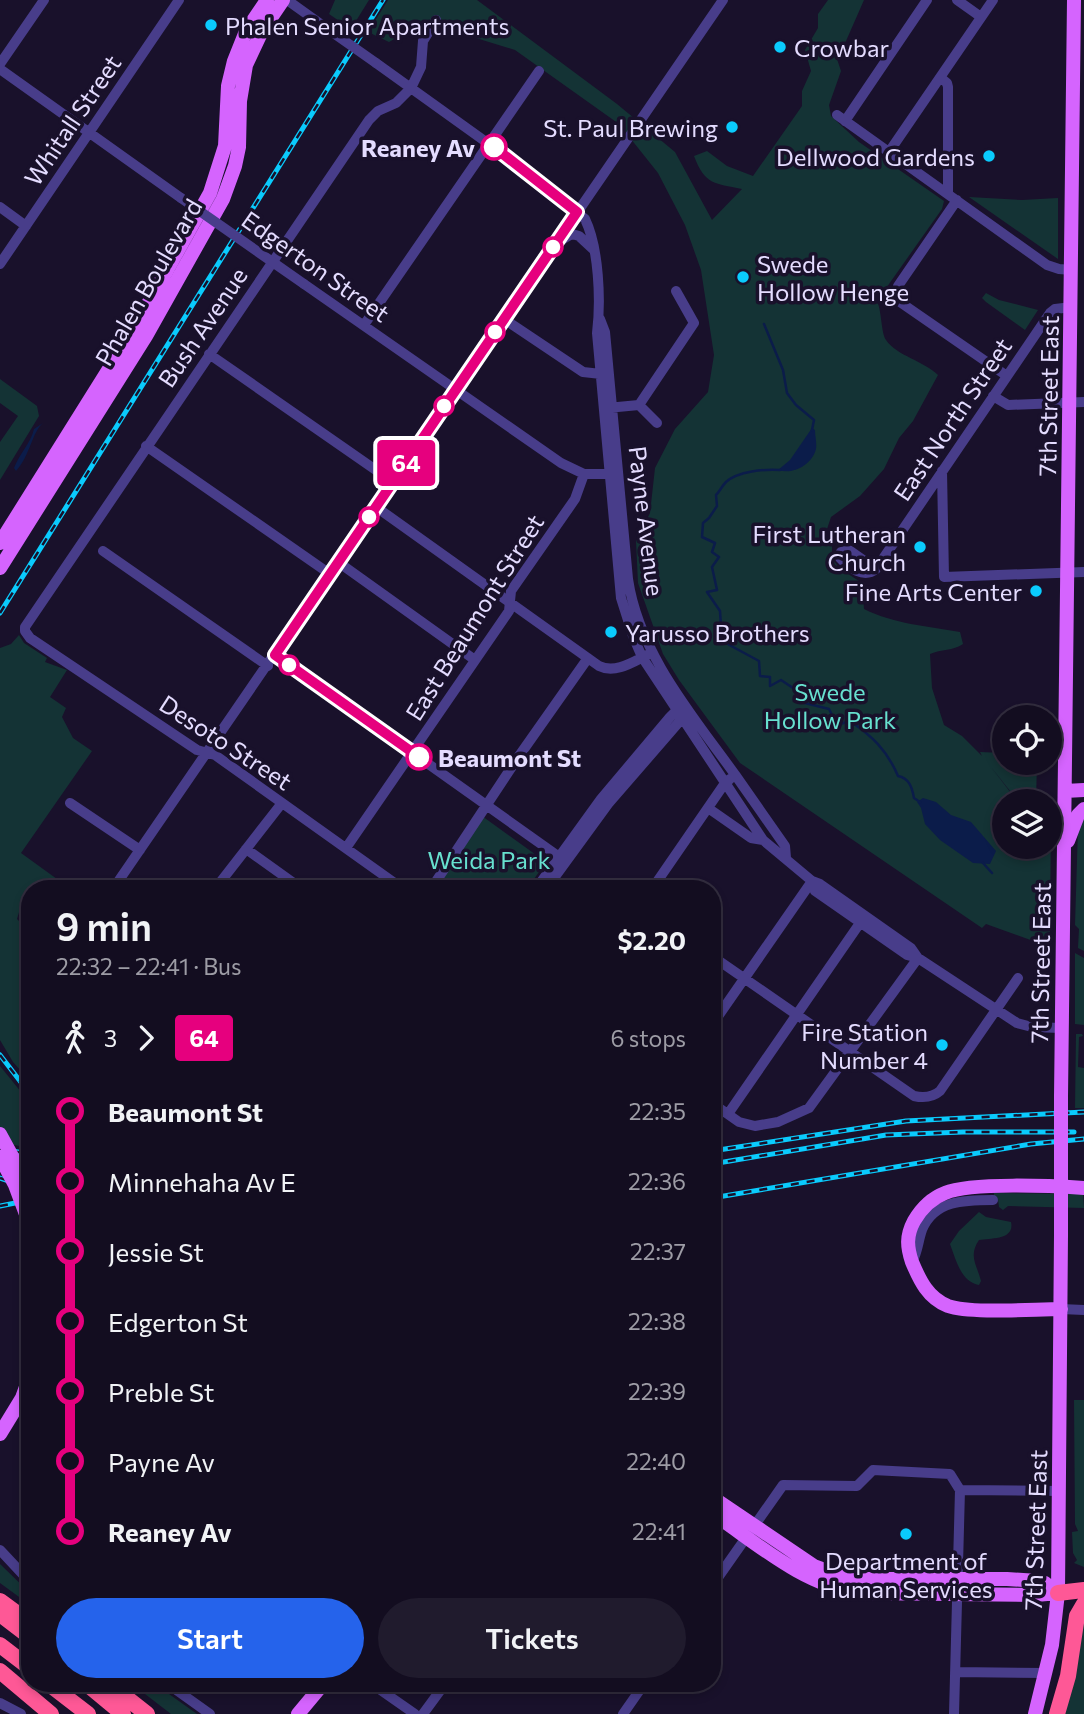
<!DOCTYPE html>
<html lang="en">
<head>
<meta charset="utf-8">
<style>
	body { margin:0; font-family:Commissioner,sans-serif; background:#201b2d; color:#f1f3f6; height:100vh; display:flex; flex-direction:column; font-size:26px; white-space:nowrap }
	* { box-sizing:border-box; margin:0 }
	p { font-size:23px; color:#9d9ca5 }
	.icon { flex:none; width:38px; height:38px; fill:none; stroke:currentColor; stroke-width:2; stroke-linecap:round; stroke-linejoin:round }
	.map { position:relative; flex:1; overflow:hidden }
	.drawer { position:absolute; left:21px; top:880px; width:700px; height:812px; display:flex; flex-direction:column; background:#130d20; border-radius:28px; box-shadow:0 4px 10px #0003,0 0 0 2px #322d3e }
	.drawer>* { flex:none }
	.badge { padding:0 14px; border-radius:5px; font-size:24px; line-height:46px }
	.tools { position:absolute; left:992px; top:705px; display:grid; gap:14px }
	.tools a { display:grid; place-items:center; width:70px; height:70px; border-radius:50%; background:#130d20; box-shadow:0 4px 10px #0003,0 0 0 2px #322d3e; font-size:35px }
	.map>.badge { position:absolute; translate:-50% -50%; box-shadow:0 0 0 4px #fff }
	.legs { display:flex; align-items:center; gap:10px; height:77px; padding:0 35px; font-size:23px }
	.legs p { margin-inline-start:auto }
	.head { display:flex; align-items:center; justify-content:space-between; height:119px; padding:0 35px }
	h1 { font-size:38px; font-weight:600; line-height:52px }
	.primary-button { display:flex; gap:14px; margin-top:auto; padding:14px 35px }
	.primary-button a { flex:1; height:80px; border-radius:42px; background:#2563eb; color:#fff; font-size:28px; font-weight:600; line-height:80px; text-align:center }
	.primary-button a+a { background:#201b2d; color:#f1f3f6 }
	ul { padding:0 35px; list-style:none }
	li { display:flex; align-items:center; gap:24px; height:70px; font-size:26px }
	li i { display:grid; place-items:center; width:10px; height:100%; margin:0 9px; background:currentColor }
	li i::after { content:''; width:18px; height:18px; margin:-9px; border:5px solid; border-radius:50%; background:#130d20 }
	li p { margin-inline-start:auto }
	li:first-child i { background:linear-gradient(#0000 50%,currentColor 0) }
	li:last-child i { background:linear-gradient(currentColor 50%,#0000 0) }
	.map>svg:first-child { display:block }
	.green { fill:#143335 }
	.water { fill:#0b1c4a }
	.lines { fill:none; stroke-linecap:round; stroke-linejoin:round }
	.stream { stroke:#0b1c4a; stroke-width:2.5 }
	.minor { stroke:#483d8a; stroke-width:10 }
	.major { stroke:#d564fe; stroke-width:14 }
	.highway { stroke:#fe5896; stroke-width:16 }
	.rail-casing { stroke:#0acbfd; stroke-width:5 }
	.rail { stroke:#19112b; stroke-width:2.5; stroke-dasharray:8; stroke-linecap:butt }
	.minor-bridge { stroke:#483d8a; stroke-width:10 }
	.major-bridge { stroke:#d564fe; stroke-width:14 }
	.line-1-casing { stroke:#fff; stroke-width:16 }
	.line-1 { stroke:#e6007e; stroke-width:10 }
	.poi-dot { fill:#0acbfd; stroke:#19112b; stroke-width:2.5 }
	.stop-1-dot { fill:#fff; stroke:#e6007e; stroke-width:3.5 }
	.labels { text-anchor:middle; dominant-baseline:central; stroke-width:7; stroke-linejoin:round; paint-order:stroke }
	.poi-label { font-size:24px; fill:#e4dcff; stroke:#19112b; text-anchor:end }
	.street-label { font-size:24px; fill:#e4dcff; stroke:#19112b }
	.stop-label { font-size:24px; font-weight:bold; fill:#e4dcff; stroke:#19112b; text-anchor:end }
	.park-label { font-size:24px; fill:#67e0cf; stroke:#19112b }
</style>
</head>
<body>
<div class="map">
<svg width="1084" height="1714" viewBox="0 0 1084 1714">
	<rect width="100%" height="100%" fill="#19112b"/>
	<path class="green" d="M335 0H369L351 29 329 14Z
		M388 0H477L617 104 675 152 712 220 742 189C714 183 705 185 694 156L707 151 727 166 753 176 802 106V91L811 71 805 50 818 28V14L828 0H864L846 41 836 56 841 71 829 105 831 116 859 142 944 201 942 209 877 301C882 312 881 333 886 340 897 356 924 361 938 375L913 421 899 438 884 469 860 496 831 517 827 529 832 545V558L839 568 862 583 864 609C894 624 927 626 960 632L963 644C953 651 941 649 930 654L932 688 944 725 962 736 982 756 980 752 1004 753V763H1037L1036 801H1018L991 767 1017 801 1004 802V847H1050L1051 803 1050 947 986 924 982 928 740 763 679 680 663 654 638 583 636 541 650 513 655 468 675 429 708 392 714 355 701 270 685 225 658 173 619 124 515 50 424 22 389 42 368 32Z
		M969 197 1022 200 1058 198V259Z
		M986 293 999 300 1038 310 1025 330 986 302 982 298Z
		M0 379 37 406 39 416 0 480V442L18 416 0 403Z
		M19 635 24 643 47 658 45 662 67 670 50 697 66 708 62 717 73 738 92 751 21 853 68 887 66 889H30V900L20 909 17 919 24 926 30 928V1081L13 1062 0 1040V648L11 644Z
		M1084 813V951L1078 948 1079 929 1075 925 1078 828Z
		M482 816 546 862 527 889H434Z
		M1075 953 1084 958V1025L1075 1024Z
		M1076 1034H1082L1083 1036 1079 1037 1078 1067 1084 1068V1108H1075Z
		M0 1066 30 1103V1148L9 1144 0 1129Z
		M994 1193 1083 1194 1084 1208 1008 1206 1003 1210 999 1207 998 1199 994 1197Z
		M979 1212 986 1217 1011 1222C1015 1240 991 1238 979 1240 968 1256 977 1265 981 1281L979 1285C961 1282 956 1260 950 1244L959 1231Z
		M1074 1400H1084V1567L1074 1563 1077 1560 1073 1553 1072 1532 1078 1531 1075 1524Z
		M0 1564 30 1593V1605L0 1583Z
		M1084 1612V1714H1062Z
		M132 1684H155L197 1714H171Z"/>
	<path class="water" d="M43 423C32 432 30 456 16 471L14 468C19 454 31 443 34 429Z
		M812 428 815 430C815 436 817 443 816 449 812 465 793 475 778 470L790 460Z
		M923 798 936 802 951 815 971 822 996 851 990 864 973 863 940 840 925 824 921 808 917 802Z"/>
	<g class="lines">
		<path class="stream" d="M764 324 783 370 787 393 796 405 814 420 812 430
			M780 470C765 469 738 471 726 482 722 486 720 491 716 495L717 506 709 518 703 523 702 537 715 543 712 552 719 557 712 567 717 590 707 592 720 611 722 641 759 661 760 676 770 677V686L781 680 796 690 801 702 829 709 837 725 850 721C872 736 887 750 898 776 909 778 912 787 914 798L920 802
			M983 863 992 873"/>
		<path class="minor" d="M287 0 322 25
			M957 0 981 17
			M376 63 500 152 585 219C599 248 601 301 597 333L621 598 633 636 642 657 763 840 812 881 820 884 911 948 918 958
			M0 64 44 0
			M0 69 181 198
			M941 78 947 83 948 87V193
			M837 115 1047 265 1059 269 1072 270
			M845 121 927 0
			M889 152 993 0
			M957 200 898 286 897 300 1007 376
			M0 207 26 226
			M558 242 572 234 579 236 593 249
			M0 264 179 0
			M304 284 561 463 584 474H615
			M504 319 583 372 601 374
			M600 319 605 332 628 579C639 654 693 716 736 776 752 799 769 823 785 846L786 858
			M364 325 539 71
			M209 354 393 482
			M993 396 1008 405 1084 402
			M639 405 694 323 676 291
			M607 408 639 405 657 423
			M146 446 330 574
			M942 471 944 577 1084 572
			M376 507 599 666C615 674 633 662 647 655
			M103 551 268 666
			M338 562 475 660
			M876 569 849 550 841 552 840 558C849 568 864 579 876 569L1050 313 1055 309 1072 307
			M275 655 565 861
			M70 803 140 850
			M708 808 751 838 763 840
			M346 848 509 611 511 591 575 499 584 474
			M246 849 302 889
			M812 881 815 891 907 955 918 958 1017 1023 1032 1027 1061 1028
			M113 889 723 0
			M215 889 282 803
			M403 889 215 755 197 750 30 638 25 631V627L369 120 378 111 396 103 411 88 421 67 423 41 436 20
			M431 889 519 756 588 658
			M536 889 601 799 670 717 681 706
			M546 889 608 804 686 714
			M652 889 725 783 730 779
			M712 956 914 1096C923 1098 933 1097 940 1091L1018 978
			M712 1025 812 881
			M712 1103 739 1122 755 1126 778 1122 809 1108 918 958
			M728 1114 860 923
			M912 1262C918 1252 918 1241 922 1230 934 1200 965 1200 993 1200
			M1061 1309 1084 1310
			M0 1550 30 1582
			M712 1586 783 1485 857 1486 873 1470 950 1474 960 1490 1060 1491
			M955 1672 1046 1673
			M168 1684 210 1714
			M372 1684 415 1714
			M0 1703 21 1714
			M423 1714 445 1684
			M623 1714 644 1684
			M954 1714 960 1490"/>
		<path class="major" d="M0 543 134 329 210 193 225 146 228 86 234 61 246 31 267 0
			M0 568 146 336 223 199 235 166 239 147 240 101 246 65 262 31 283 0
			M1065 791 1084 790
			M1068 841 1078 815 1084 809
			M1061 1097 1074 0
			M1061 1309C1034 1309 971 1314 948 1306 928 1298 920 1281 912 1262 907 1247 906 1236 914 1221 921 1209 932 1198 945 1193 971 1182 1054 1186 1084 1188
			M0 1434 22 1398 30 1376
			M712 1497 814 1566 836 1574 860 1579H1007L1038 1581 1045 1583 1058 1593
			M712 1513C758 1544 803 1585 859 1593L1036 1595 1058 1593
			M298 1714 323 1684
			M1035 1714 1052 1645 1058 1593 1061 1235"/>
		<path class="highway" d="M1058 1593 1084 1590
			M0 1601 30 1623
			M0 1614 30 1637
			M0 1645 30 1668
			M0 1671 51 1714
			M49 1684 88 1714
			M87 1684 123 1714
			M109 1684 147 1714
			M1057 1714 1068 1676 1077 1616 1084 1604"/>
		<g class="rail-casing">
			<path id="rail" d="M0 613 383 0
				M0 1055 30 1094
				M0 1149 30 1154
				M712 1151 906 1121 1084 1112
				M712 1164 886 1135 963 1132H1074
				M0 1178 30 1188
				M712 1198 1031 1144 1084 1139
				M0 1206 30 1200"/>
		</g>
		<use href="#rail" class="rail"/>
		<path class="minor-bridge" d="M322 25 376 63
			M181 198 304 284"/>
		<path class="major-bridge" d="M0 1134 30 1189
			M0 1157 15 1185 30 1225
			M1061 1235V1097"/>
	</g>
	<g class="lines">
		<g class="line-1-casing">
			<path id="line-1" d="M419 757 275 655 577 212 494 147"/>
		</g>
		<use href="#line-1" class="line-1"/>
	</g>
	<g class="poi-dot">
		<circle cx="211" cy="25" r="7"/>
		<circle cx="780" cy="47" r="7"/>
		<circle cx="732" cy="127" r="7"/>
		<circle cx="989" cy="156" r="7"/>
		<circle cx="743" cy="277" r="7"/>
		<circle cx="920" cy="547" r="7"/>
		<circle cx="1036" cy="591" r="7"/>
		<circle cx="611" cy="632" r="7"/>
		<circle cx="942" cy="1045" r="7"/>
		<circle cx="906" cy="1534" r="7"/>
	</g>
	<g class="stop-1-dot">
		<circle cx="494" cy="147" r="12"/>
		<circle cx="553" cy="247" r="9"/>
		<circle cx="495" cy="332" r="9"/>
		<circle cx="444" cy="406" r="9"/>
		<circle cx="369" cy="517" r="9"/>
		<circle cx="289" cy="665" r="9"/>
		<circle cx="419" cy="757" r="12"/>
	</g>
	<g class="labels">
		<g class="poi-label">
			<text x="225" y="25" text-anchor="start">Phalen Senior Apartments</text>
			<text x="794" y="47" text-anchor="start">Crowbar</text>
			<text x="718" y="127">St. Paul Brewing</text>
			<text x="975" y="156">Dellwood Gardens</text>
			<text x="757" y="263" text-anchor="start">Swede<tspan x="757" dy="28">Hollow Henge</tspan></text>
			<text x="906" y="533">First Lutheran<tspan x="906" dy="28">Church</tspan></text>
			<text x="1022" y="591">Fine Arts Center</text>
			<text x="625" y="632" text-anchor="start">Yarusso Brothers</text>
			<text x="928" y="1031">Fire Station<tspan x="928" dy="28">Number 4</tspan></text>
			<text x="906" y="1560" text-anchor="middle">Department of<tspan x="906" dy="28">Human Services</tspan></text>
		</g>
		<g class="street-label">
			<text transform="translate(72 120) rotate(-56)">Whitall Street</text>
			<text transform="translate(316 266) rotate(35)">Edgerton Street</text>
			<text transform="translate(148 282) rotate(-60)">Phalen Boulevard</text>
			<text transform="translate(202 327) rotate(-56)">Bush Avenue</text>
			<text transform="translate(1048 396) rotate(-89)">7th Street East</text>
			<text transform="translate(952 419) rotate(-56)">East North Street</text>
			<text transform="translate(647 521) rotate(83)">Payne Avenue</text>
			<text transform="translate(474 617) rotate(-58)">East Beaumont Street</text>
			<text transform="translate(226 742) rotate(33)">Desoto Street</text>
			<text transform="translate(1040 963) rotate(-89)">7th Street East</text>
			<text transform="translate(1035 1530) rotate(-88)">7th Street East</text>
		</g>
		<g class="stop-label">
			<text x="475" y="147">Reaney Av</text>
			<text x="438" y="757" text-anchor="start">Beaumont St</text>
		</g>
		<g class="park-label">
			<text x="830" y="691">Swede<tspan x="830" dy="28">Hollow Park</tspan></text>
			<text x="489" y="859">Weida Park</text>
		</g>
	</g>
</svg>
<div class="tools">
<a><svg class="icon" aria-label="locate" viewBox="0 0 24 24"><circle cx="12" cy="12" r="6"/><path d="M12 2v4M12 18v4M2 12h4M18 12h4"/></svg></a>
<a><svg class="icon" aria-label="layers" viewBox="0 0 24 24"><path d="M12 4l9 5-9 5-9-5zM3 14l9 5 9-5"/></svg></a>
</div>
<b class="badge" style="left:406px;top:463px;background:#e6007e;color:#fff">64</b>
<section class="drawer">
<div class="head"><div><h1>9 min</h1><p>22:32 – 22:41 · Bus</p></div><b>$2.20</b></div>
<div class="legs"><svg class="icon" aria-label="walk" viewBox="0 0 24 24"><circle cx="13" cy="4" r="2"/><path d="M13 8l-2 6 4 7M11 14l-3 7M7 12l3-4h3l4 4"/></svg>3<svg class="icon" aria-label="forward" viewBox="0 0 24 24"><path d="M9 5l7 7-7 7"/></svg><b class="badge" style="background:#e6007e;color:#fff">64</b><p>6 stops</p></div>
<ul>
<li><i style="color:#e6007e"></i><b>Beaumont St</b><p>22:35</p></li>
<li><i style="color:#e6007e"></i><span>Minnehaha Av E</span><p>22:36</p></li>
<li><i style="color:#e6007e"></i><span>Jessie St</span><p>22:37</p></li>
<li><i style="color:#e6007e"></i><span>Edgerton St</span><p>22:38</p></li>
<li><i style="color:#e6007e"></i><span>Preble St</span><p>22:39</p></li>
<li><i style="color:#e6007e"></i><span>Payne Av</span><p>22:40</p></li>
<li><i style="color:#e6007e"></i><b>Reaney Av</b><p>22:41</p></li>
</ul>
<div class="primary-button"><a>Start</a><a>Tickets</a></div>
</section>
</div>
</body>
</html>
